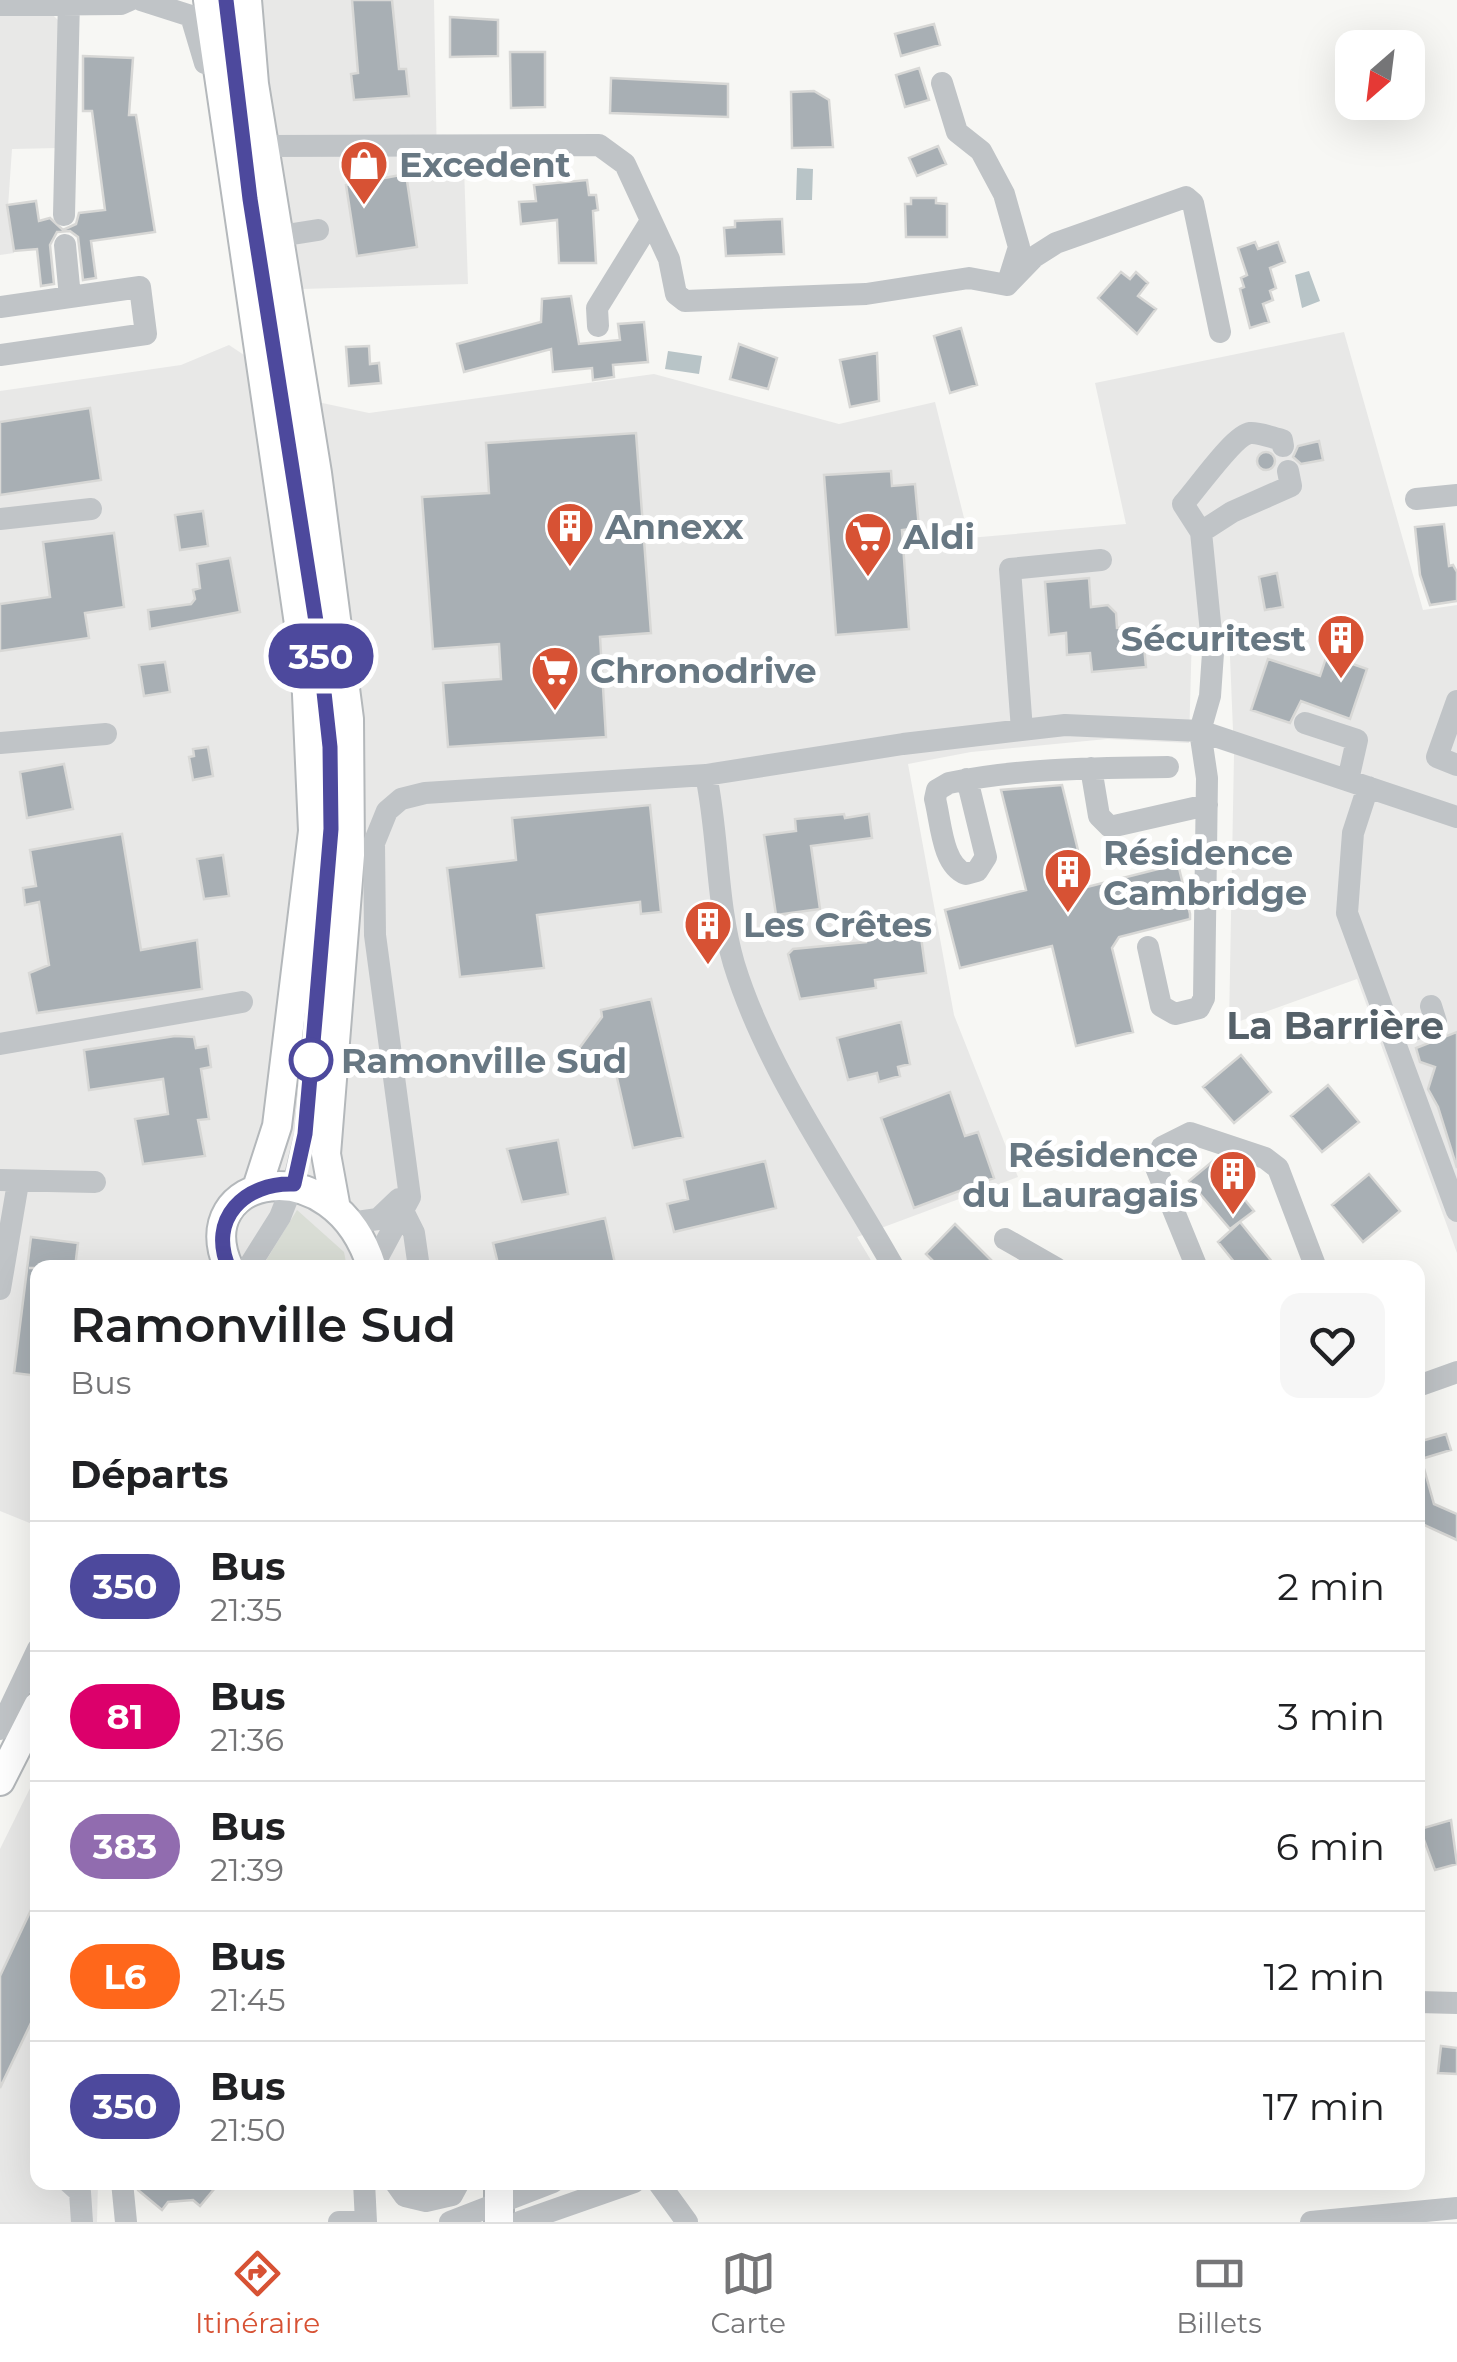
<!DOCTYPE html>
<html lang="fr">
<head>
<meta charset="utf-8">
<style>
	body { margin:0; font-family:Montserrat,sans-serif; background:#f6f6f6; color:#202124; height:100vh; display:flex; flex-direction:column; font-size:38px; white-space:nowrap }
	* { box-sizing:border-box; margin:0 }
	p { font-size:32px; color:#757577 }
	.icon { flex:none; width:55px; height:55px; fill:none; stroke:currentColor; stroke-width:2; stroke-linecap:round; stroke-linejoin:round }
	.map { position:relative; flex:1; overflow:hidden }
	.sheet { position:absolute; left:30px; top:1260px; width:1395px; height:930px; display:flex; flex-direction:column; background:#fff; border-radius:20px; box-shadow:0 10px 40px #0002 }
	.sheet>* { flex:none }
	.badge { padding:0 20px; border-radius:32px; font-size:35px; line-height:65px }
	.needle { width:65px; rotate:208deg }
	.tools { position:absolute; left:1335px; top:30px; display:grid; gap:20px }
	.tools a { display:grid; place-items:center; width:90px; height:90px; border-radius:20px; background:#fff; box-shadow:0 10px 40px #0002; font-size:50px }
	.map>.badge { position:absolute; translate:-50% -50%; box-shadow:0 0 0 5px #fff }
	h2 { padding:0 40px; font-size:38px; line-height:90px }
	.round { display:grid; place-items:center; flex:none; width:105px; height:105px; border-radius:20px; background:#f6f6f6 }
	.headline { display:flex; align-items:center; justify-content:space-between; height:170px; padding:0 40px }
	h1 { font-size:48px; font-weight:600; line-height:75px }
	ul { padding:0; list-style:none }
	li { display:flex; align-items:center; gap:30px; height:130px; padding:0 40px; border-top:2px solid #e0e0e0 }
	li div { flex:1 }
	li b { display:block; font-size:38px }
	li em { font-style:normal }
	li .badge { min-width:110px; font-weight:700; text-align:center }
	.tabs { display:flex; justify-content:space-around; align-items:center; height:140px; border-top:2px solid #e0e0e0; background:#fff; font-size:28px; color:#757577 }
	.tabs a { display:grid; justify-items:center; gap:5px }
	.tabs .active { color:#d75234 }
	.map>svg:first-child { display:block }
	.built { fill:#e8e8e7 }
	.green { fill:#d9ddd5 }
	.water { fill:#b8c4c7 }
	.building { fill:#a8afb4; stroke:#d8d8d6; stroke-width:2.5 }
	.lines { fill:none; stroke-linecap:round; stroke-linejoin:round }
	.major-casing { stroke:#b4b8bb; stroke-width:32 }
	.minor { stroke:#c0c4c7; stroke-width:22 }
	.major { stroke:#fff; stroke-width:28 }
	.line-casing { stroke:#fff; stroke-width:22 }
	.line { stroke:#4d499d; stroke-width:15 }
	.stop-dot { fill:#fff; stroke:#4d499d; stroke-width:5 }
	.labels { text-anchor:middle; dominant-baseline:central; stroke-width:10; stroke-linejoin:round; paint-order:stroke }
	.poi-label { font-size:35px; font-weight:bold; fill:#687883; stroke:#fff; text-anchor:start }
	.stop-label { font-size:35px; font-weight:bold; fill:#687883; stroke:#fff; text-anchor:start }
	.neighbourhood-label { font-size:38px; font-weight:bold; fill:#556169; stroke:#fff }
</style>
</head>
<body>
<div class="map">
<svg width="1457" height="2222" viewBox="0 0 1457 2222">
	<rect width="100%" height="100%" fill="#f7f7f4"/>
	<path class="built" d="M0 0 52 14 59 21V148L12 149 8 207 14 253 0 255Z
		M258 0H434L437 165 464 167 468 284 302 289 271 126Z
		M1344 332 1423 610 1457 605V1253L1357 979 1229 1025 1234 755 1229 632 1192 631 1189 743 1107 739 971 752 908 764 954 1015 1018 1177 857 1237 875 1267 38 1268 37 1526 0 1511V391L181 365 229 345 313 401 369 413 654 374 839 424 935 402 969 538 1126 524 1095 383Z
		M37 1774 38 2182 98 2183 97 2222H0V1849Z"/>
	<path class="green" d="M297 1210 344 1252 347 1267H262Z"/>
	<path class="water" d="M797 168 813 169 812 200H796Z
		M1309 271 1320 301 1302 308 1295 275Z
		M668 351 702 356 699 374 665 369Z"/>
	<path class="building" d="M352 0H392L399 69H406L409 96 354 100 351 74 358 73Z
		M450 17 498 20V56L450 57Z
		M934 24 940 45 901 56 895 34Z
		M510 52H545V107L511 108Z
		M83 56 133 58 129 115H136L155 232 91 241 96 278 83 280 78 237 70 231 57 232 50 245 54 284 41 286 37 249 14 251 7 205 36 201 39 221 50 218 63 230 76 224 79 213 105 210 92 111H83Z
		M919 68 929 100 905 107 896 75Z
		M611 78 728 84V117L610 113Z
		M814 91 829 100 833 147 792 148 791 92Z
		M938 146 946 164 917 176 909 158Z
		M406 174 417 247 357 256 346 185Z
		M587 180 589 195H596L598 210 593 211 596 263H559L557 220 521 224 519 202 536 201 534 185Z
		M911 198H936V203L947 204V237H906L905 204H911Z
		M782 219 784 254 726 256 724 228 735 227V221Z
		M1255 242 1258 249 1278 242 1285 262 1270 268 1276 288 1270 291 1273 300 1263 304 1269 322 1250 328 1240 289 1244 287 1241 278 1247 275 1238 248Z
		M1121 272 1130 279 1136 272 1148 283 1138 296 1156 309 1137 334 1098 298Z
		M571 296 579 344 620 340 618 324 644 322 648 362 613 365 614 377 593 380 592 368 553 372 551 349 464 372 457 344 541 322 542 299Z
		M961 328 977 385 950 393 934 336Z
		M739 344 777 358 768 389 730 379Z
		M369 346 370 364 379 363 381 383 349 386 346 347Z
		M877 353 879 401 850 407 840 360Z
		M90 408 101 480 0 495V422Z
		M636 433 651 633 600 637 606 737 448 747 443 683 501 679 499 644 433 649 422 497 489 493 486 443Z
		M1319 441 1323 460 1301 464 1293 457 1298 446Z
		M1257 461a9 9 0 1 1 18 0a9 9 0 1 1-18 0Z
		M891 471 892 486 915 484 919 528 902 530 909 629 836 635 824 475Z
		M203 511 208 546 180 550 175 515Z
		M1444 524 1449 566 1453 565 1457 572V601L1430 605 1420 575 1415 527Z
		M114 533 124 607 85 613 89 638 0 651V604L50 597 43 542Z
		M230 558 240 612 150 629 148 610 191 604 195 599 193 590 200 588 197 564Z
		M1277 573 1283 607 1265 610 1259 577Z
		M1089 578 1091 607 1108 605 1116 613 1117 628 1142 626 1146 667 1092 672 1090 653 1067 655 1066 633 1049 635 1045 582Z
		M1327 655 1367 669 1350 719 1301 701 1290 723 1251 710 1268 659 1320 676Z
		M165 662 170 692 144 696 139 665Z
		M208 747 213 776 193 780 189 757 194 756 193 749Z
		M64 764 73 809 27 818 20 772Z
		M1062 785 1087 887 1178 864 1190 914V919L1119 937 1112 948 1133 1032 1076 1046 1052 946 960 968 945 910 1026 890 1001 790Z
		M650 805 661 912 641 914 640 902 537 915 544 968 460 977 447 868 516 860 512 818Z
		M844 814 845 818 869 814 872 838 811 846 820 909 776 915 764 835 796 831 795 819Z
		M122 834 141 950 197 940 202 989 37 1013 29 973 49 965 39 902 25 905 23 888 36 886 30 850Z
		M223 855 229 896 204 899 197 859Z
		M920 930 926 973 875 980 876 988 800 999 788 954 793 949 866 942V938Z
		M651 999 683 1137 633 1148 612 1056 597 1077 572 1058 602 1017 601 1010Z
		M901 1022 910 1064 898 1067 900 1076 879 1082 877 1073 848 1080 837 1038Z
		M1457 1032V1168L1438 1107 1428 1089 1435 1067 1420 1062 1416 1048Z
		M175 1036 194 1037 196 1048 208 1046 211 1067 201 1069 209 1119 198 1120 205 1156 143 1164 135 1119 168 1114 163 1079 89 1090 84 1050Z
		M1241 1055 1271 1092 1234 1123 1203 1087Z
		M1328 1085 1359 1122 1322 1152 1291 1116Z
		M950 1092 965 1136 978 1132 994 1178 914 1208 881 1118Z
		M558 1140 568 1194 522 1202 507 1149Z
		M765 1161 776 1208 674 1232 667 1204 688 1199 684 1180Z
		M1213 1161 1254 1211 1230 1229 1189 1181Z
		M1369 1174 1400 1211 1363 1242 1332 1205Z
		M605 1218 616 1268H499L493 1243Z
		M1240 1222 1277 1268H1239L1218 1242Z
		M955 1224 999 1268H940L926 1254Z
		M31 1237 78 1243 75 1268H29H38V1376L14 1373Z
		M1446 1434 1451 1450 1418 1460V1442Z
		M1423 1465 1434 1504 1457 1514V1540L1420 1523 1418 1466Z
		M1451 1820 1457 1864 1435 1870 1420 1829Z
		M38 1895V2018L32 2021 0 2088V1976Z
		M1441 2046 1457 2048V2074L1438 2073Z
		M137 2182H220L200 2206 193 2200 168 2202 162 2210 138 2190Z"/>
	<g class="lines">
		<g class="major-casing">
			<path id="major" d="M208 0 306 672 313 831 277 1126 257 1188
				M247 0 254 84 317 473 349 719 350 855 326 1154 336 1209
				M229 1268C186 1176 334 1143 372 1268
				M0 1781 38 1706
				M499 2222V2182"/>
		</g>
		<path class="minor" d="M141 0 191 16 205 63
			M226 0 238 115
			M0 5 121 4 130 0
			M942 83 957 132 981 151 1004 194 1019 247 1008 282
			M266 146 599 145 625 164 669 259 676 294 685 301 866 294 969 278 1007 285
			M64 215 69 0
			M280 236 318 230
			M65 245 70 297
			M1007 285 1034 257 1056 243 1186 197 1193 203 1220 332
			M0 307 140 287 146 334 0 355
			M598 326 597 308 649 224
			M1416 499 1457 495
			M0 519 91 509
			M1201 532 1232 512 1291 486 1288 471
			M1457 701 1437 757 1457 765
			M1305 723 1357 740 1348 780
			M1022 730 1010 569 1101 560
			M0 743 106 734
			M1091 768 1099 816 1110 827 1207 805
			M706 775C719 837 716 903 734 964 767 1071 839 1170 894 1268
			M967 779 986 857 977 871 966 874C942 865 941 822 935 799L937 790 949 783C1022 768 1094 768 1168 767
			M1368 787 1353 833 1347 913 1457 1211
			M1148 947 1161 1006 1175 1014 1199 1008 1204 998 1207 778 1200 731 1210 696 1213 653 1201 532 1183 504C1197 489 1234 435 1250 433 1259 432 1273 438 1282 440L1283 446
			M1395 1036 1436 1022 1431 1006
			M0 1044 242 1002
			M0 1180 95 1182
			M403 1211 414 1233 419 1268
			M350 1223 378 1219 399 1199
			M1005 1239 1056 1268
			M248 1268 280 1217 293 1184 305 1134 331 829 323 667 257 246
			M372 1268 410 1197 375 935 374 843 387 811 401 799 425 793 706 775 903 744 1065 725 1200 731 1457 817
			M1197 1268 1155 1165 1162 1147 1190 1133 1265 1158 1278 1168 1316 1268
			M0 1289 18 1183
			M1418 1386 1457 1372
			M0 1729 38 1649
			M1418 2002 1457 2003
			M69 2182 80 2192 82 2222
			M122 2182 126 2222
			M364 2182 366 2222
			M395 2182 405 2196 426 2201 452 2195 459 2182
			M658 2182 687 2222
			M339 2222H356
			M450 2222 553 2182
			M520 2222 634 2182
			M1311 2222 1457 2208"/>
		<use href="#major" class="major"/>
	</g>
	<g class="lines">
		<g class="line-casing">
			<path id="line" d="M226 0 250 199 317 628 330 747 331 829 316 1008 305 1134 294 1184C245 1182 207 1219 229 1268"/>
		</g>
		<use href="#line" class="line"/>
	</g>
	<defs>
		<g id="shop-pin" transform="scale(2.5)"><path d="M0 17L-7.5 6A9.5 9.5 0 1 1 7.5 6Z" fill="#d75234" stroke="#fff"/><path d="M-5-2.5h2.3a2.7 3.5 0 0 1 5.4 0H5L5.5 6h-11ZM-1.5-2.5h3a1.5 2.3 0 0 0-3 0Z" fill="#fff"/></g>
		<g id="building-pin" transform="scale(2.5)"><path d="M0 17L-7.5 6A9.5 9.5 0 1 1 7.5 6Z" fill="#d75234" stroke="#fff"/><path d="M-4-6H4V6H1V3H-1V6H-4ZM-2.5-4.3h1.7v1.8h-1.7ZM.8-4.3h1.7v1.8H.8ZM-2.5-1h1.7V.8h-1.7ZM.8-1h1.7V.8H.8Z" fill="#fff"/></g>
		<g id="supermarket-pin" transform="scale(2.5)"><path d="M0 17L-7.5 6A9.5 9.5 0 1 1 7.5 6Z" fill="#d75234" stroke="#fff"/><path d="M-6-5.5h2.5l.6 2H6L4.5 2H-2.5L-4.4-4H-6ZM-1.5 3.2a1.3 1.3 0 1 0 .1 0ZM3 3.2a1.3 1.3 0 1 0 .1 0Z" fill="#fff"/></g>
	</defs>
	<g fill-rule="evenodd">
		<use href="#shop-pin" x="364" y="164"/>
		<use href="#building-pin" x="570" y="526"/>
		<use href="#supermarket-pin" x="868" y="536"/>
		<use href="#building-pin" x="1341" y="638"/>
		<use href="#supermarket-pin" x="555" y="670"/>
		<use href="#building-pin" x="1068" y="872"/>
		<use href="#building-pin" x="708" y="924"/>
		<use href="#building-pin" x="1233" y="1174"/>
	</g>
	<circle class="stop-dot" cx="311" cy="1060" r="20"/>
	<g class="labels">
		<g class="poi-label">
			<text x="399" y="164">Excedent</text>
			<text x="605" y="526">Annexx</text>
			<text x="903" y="536">Aldi</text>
			<text x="1306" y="638" text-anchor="end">Sécuritest</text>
			<text x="590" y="670">Chronodrive</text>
			<text x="1103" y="852">Résidence<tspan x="1103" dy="40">Cambridge</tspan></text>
			<text x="743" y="924">Les Crêtes</text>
			<text x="1198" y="1154" text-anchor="end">Résidence<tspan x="1198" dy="40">du Lauragais</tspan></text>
		</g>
		<g class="stop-label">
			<text x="341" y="1060">Ramonville Sud</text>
		</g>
		<g class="neighbourhood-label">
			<text x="1335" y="1025">La Barrière</text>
		</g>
	</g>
</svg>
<div class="tools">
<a><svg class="needle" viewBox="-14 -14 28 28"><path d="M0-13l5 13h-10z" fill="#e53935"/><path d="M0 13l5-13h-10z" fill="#757577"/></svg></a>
</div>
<b class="badge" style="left:321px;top:656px;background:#4d499d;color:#fff">350</b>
<section class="sheet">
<div class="headline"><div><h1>Ramonville Sud</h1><p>Bus</p></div><a class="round"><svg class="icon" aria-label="heart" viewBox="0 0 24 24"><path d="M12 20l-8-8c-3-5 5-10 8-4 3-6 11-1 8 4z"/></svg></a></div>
<h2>Départs</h2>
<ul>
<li><span class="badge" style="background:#4d499d;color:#fff">350</span><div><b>Bus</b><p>21:35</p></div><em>2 min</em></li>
<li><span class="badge" style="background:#dc006b;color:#fff">81</span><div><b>Bus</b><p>21:36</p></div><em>3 min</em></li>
<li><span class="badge" style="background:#916caf;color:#fff">383</span><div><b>Bus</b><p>21:39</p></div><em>6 min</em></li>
<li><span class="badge" style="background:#ff671b;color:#fff">L6</span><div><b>Bus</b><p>21:45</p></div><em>12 min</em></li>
<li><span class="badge" style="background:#4d499d;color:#fff">350</span><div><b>Bus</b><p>21:50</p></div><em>17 min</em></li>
</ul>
</section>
</div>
<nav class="tabs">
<a class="active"><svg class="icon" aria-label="directions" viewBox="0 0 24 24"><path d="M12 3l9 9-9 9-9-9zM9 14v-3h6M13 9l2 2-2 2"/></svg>Itinéraire</a>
<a><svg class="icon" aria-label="map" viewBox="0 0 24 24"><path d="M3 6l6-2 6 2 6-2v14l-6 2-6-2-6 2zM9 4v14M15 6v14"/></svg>Carte</a>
<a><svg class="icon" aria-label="tickets" viewBox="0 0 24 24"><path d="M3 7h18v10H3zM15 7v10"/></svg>Billets</a>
</nav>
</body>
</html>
